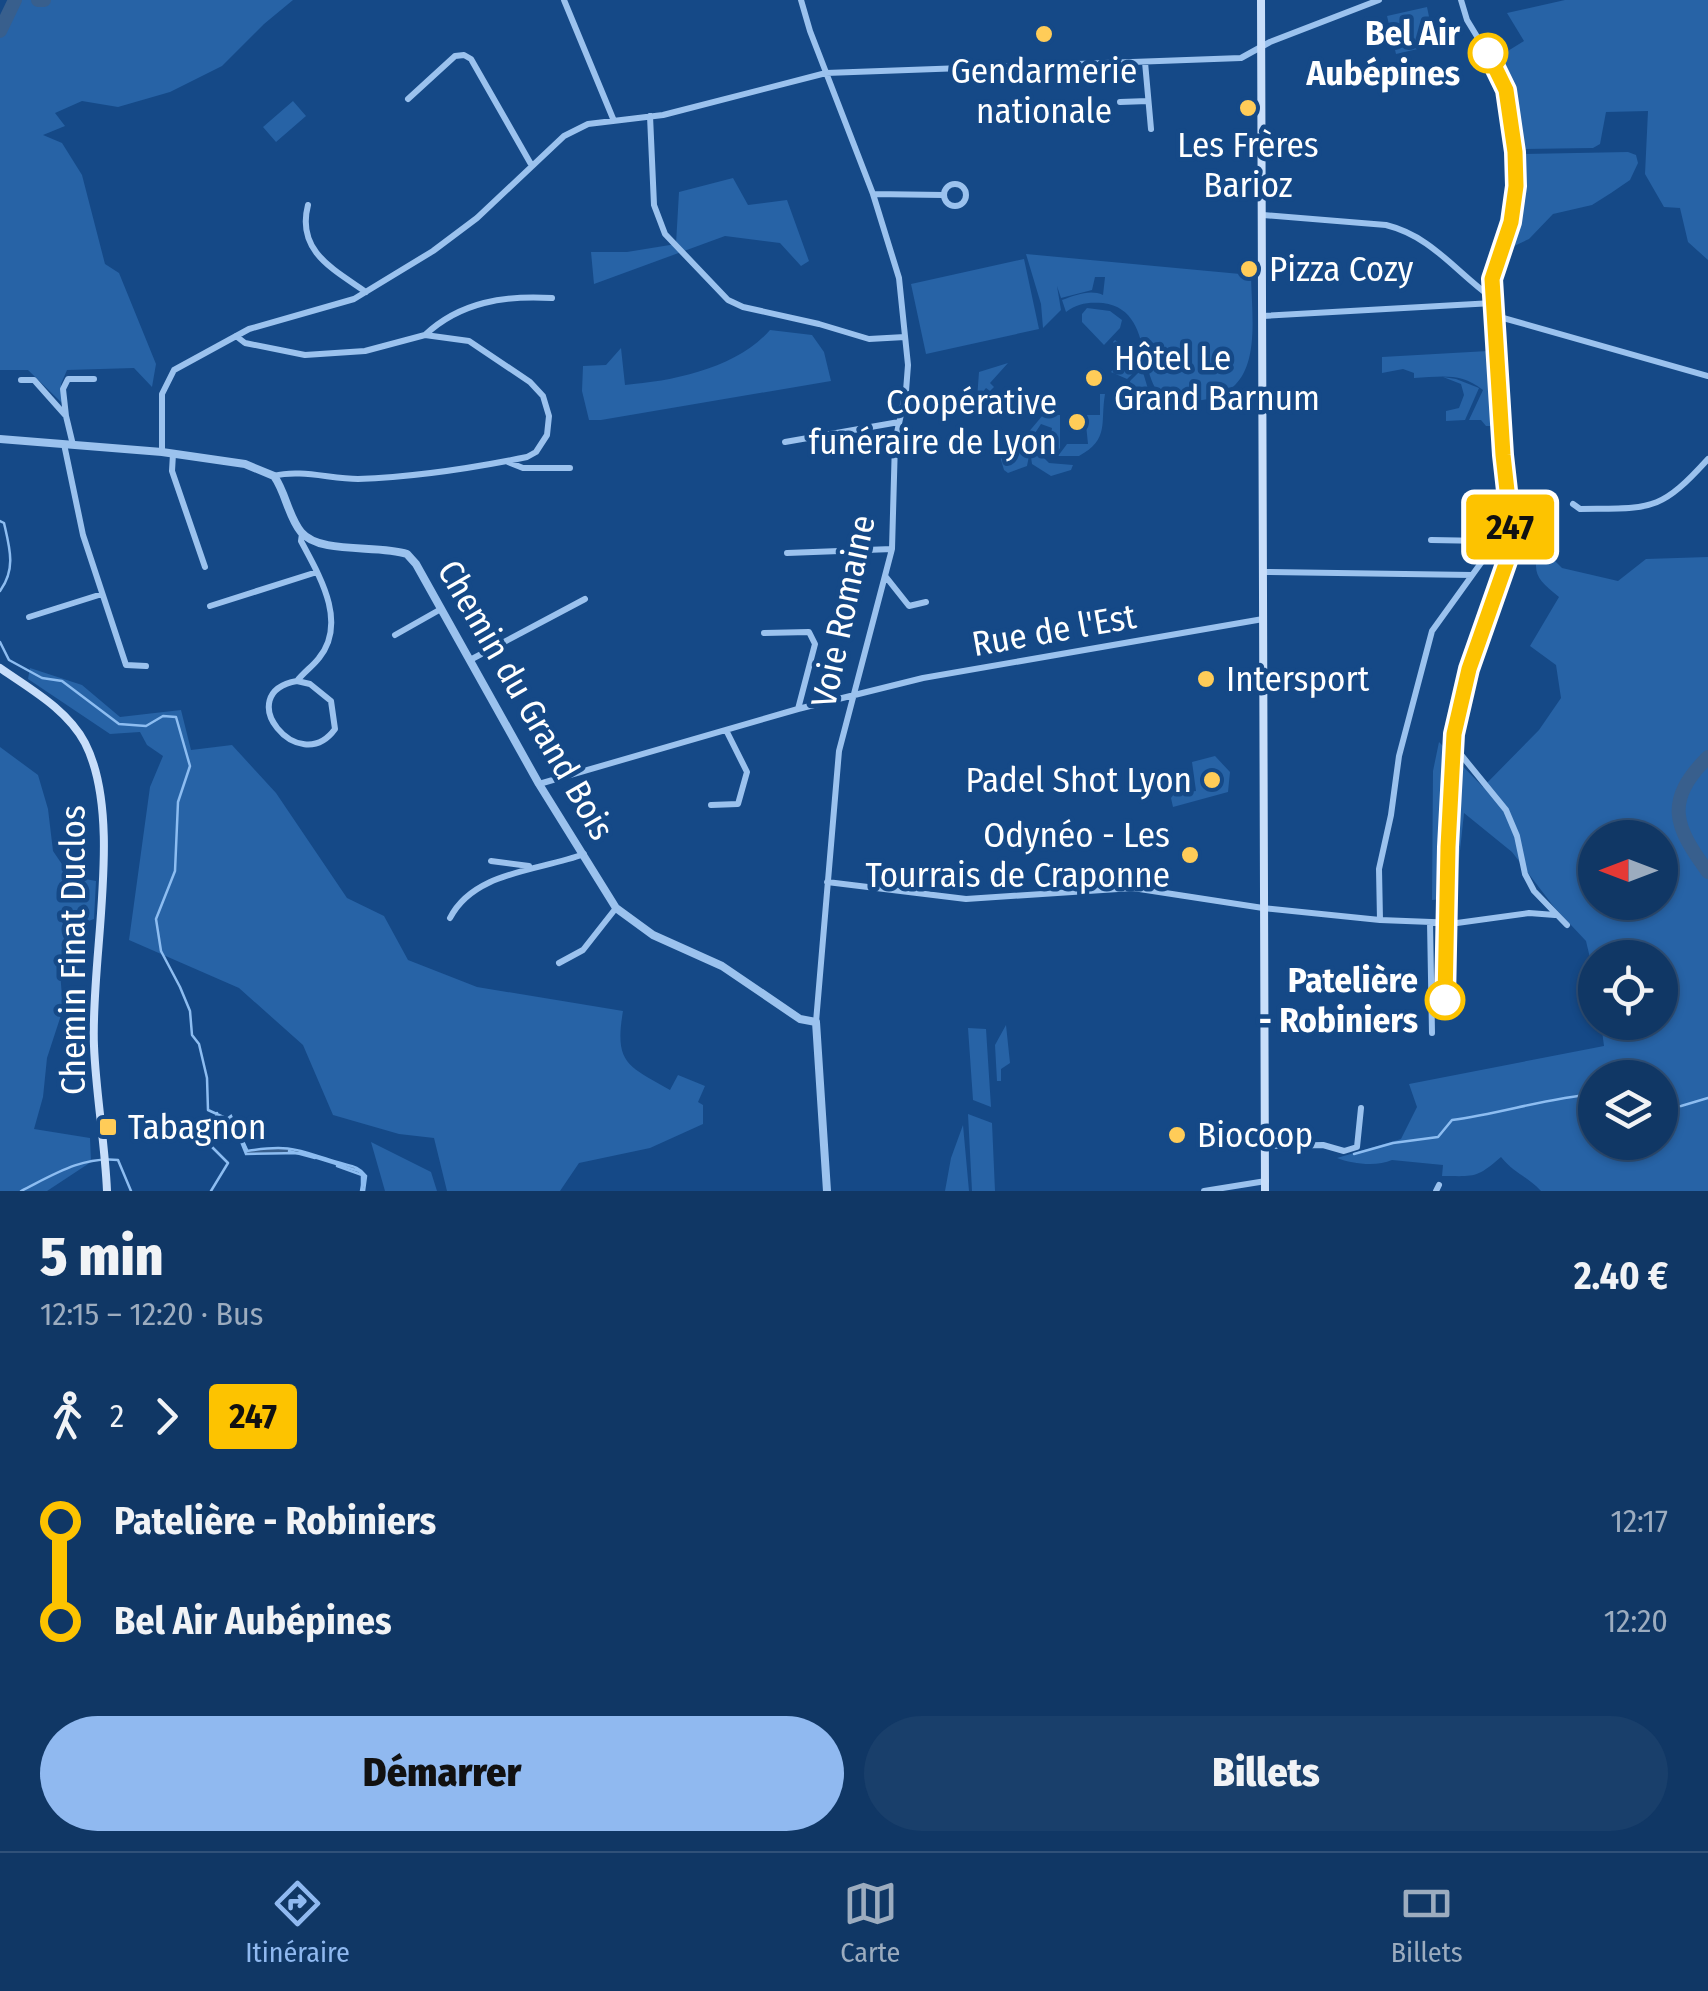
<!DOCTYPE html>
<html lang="fr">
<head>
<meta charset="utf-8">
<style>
	body { margin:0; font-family:"Fira Sans Condensed",sans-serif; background:#193f6b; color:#f1f3f6; height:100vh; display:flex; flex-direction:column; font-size:38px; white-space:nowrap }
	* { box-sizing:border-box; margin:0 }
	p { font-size:32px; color:#9cacbf }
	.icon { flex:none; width:55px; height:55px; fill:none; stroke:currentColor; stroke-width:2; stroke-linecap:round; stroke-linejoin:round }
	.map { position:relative; height:1191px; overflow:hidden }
	.side { display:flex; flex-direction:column; background:#103765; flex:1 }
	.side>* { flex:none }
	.badge { padding:0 20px; border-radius:8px; font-size:35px; line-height:65px }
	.needle { width:65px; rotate:270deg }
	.fabs { position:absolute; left:1578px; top:820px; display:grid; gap:20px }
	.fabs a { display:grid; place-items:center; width:100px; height:100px; border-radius:50%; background:#103765; box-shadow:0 2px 8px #0004,0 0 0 2px #305179; font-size:50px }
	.map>.badge { position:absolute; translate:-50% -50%; box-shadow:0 0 0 5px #fff }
	.legs { display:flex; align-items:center; gap:15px; height:110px; padding:0 40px; font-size:32px }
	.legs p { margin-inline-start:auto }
	.summary { display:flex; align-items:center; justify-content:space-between; height:170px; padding:0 40px }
	h1 { font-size:55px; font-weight:800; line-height:75px }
	.cta { display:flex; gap:20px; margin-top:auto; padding:20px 40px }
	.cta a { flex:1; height:115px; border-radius:60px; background:#90b9f0; color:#111; font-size:40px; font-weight:800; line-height:115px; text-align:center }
	.cta a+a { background:#193f6b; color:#f1f3f6 }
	ul { padding:0 40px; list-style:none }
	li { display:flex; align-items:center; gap:35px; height:100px; font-size:38px }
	li i { display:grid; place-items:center; width:15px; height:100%; margin:0 12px; background:currentColor }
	li i::after { content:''; width:25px; height:25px; margin:-12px; border:8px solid; border-radius:50%; background:#103765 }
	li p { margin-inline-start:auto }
	li:first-child i { background:linear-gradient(#0000 50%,currentColor 0) }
	li:last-child i { background:linear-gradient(currentColor 50%,#0000 0) }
	.dock { display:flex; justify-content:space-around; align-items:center; height:140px; border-top:2px solid #305179; background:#103765; font-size:28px; color:#9cacbf }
	.dock a { display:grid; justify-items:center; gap:5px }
	.dock .active { color:#90b9f0 }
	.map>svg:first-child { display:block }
	.green { fill:#2763a6; fill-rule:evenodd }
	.water { fill:#385f8d; stroke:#8dbdf1; stroke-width:2.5 }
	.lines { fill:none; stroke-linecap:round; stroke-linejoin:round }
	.stream { stroke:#8dbdf1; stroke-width:2.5 }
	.river { stroke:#385f8d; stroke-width:14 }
	.minor { stroke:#9bc2ee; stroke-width:6 }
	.tertiary { stroke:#9bc2ee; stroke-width:8 }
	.secondary { stroke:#c8defa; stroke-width:8 }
	.line-1-casing { stroke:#fff; stroke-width:22 }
	.line-1 { stroke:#fdc300; stroke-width:15 }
	.poi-dot { fill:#ffcc58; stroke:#154987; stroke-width:4 }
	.stop-1-dot { fill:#fff; stroke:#fdc300; stroke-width:5 }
	.labels { text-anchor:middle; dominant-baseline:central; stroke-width:9; stroke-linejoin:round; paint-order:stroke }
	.stop-label { font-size:35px; font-weight:bold; fill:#fff; stroke:#154987; text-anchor:end }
	.poi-label { font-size:35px; fill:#fff; stroke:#154987; text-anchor:start }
	.street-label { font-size:35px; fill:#fff; stroke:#154987 }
</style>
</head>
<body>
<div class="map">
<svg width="1708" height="1191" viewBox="0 0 1708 1191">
	<rect width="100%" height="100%" fill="#154987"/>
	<path class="green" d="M14 0H293L264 24 222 66 170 92 118 107 82 101 55 113 65 126 43 135 62 143 82 175 105 264 119 273 156 364 152 387 134 368 67 370 61 384 63 404 28 370H0V20Z
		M1565 0H1708V260L1688 242 1680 208 1664 207 1645 174 1648 111 1606 112 1600 144 1593 148 1522 149 1514 93 1498 57 1524 41 1507 13Z
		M1427 7 1435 45 1396 54 1387 16Z
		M293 101 306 116 276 142 263 127Z
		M1628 152 1636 155 1638 163 1630 180 1611 193 1592 205 1553 214 1529 239 1512 247 1523 183 1522 154Z
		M733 178 748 205 787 200 809 261 801 266 780 243 725 236 594 284 591 252H627L676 244 679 192Z
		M1026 254 1251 275C1252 329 1266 401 1188 401V408C1126 404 1164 311 1103 303 1088 302 1078 303 1066 312L1062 300C1076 295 1090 289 1103 295L1105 277H1095L1092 290 1061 298 1057 286 1061 310 1043 328 1041 304Z
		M1024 259 1039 329 926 354 911 284Z
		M1087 308 1110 311 1122 320 1120 328 1104 345 1082 322V314Z
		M770 330 812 335 824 352 831 381 601 420H589L582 391 583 366 606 365 621 348 625 385C674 381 737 368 770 330Z
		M1115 340 1140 358 1141 366 1127 379 1111 372 1115 368 1121 372 1131 362 1113 342Z
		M1488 351 1494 426H1486L1481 420H1469L1483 390C1460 372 1441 377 1414 378V373L1403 369 1382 373V357Z
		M1008 363 990 383 994 387 990 391 986 388 977 399 979 372Z
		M1142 369 1148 389 1161 408H1134L1130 381Z
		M1443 377 1456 379 1479 388 1465 420 1446 421V411L1459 408 1464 395 1461 384Z
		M1100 394H1105C1100 423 1110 439 1079 456H1058L1067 444H1088L1085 415H1100Z
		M1043 415H1060V448L1056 454 1050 440 1052 428 1041 424 1035 433 1039 445 1032 446 1049 463 1073 465 1071 470 1051 476 1032 464 1030 450 1021 441Z
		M1019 442 1029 456 1027 466 1008 473 1004 470 999 453 1005 445 1013 453Z
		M1540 546 1562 568 1618 581 1646 559 1708 557V1191H1541C1527 1176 1515 1174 1501 1157 1476 1179 1474 1176 1442 1176L1443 1165 1392 1160C1377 1167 1352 1164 1337 1158L1401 1139 1417 1107 1409 1084 1604 1046 1601 1023 1660 1022V958H1595V979L1586 941 1554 907 1512 852 1464 813 1455 898 1432 900 1433 771 1439 742 1483 787 1539 730 1561 698 1556 665 1530 646 1559 597C1537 579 1531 574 1540 546ZM1595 838H1660V902H1595ZM1595 1078H1660V1142H1595Z
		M30 668 82 685 120 717 181 710 191 750 232 745 276 793 347 898 384 916 408 960 477 987 623 1011C614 1064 628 1066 670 1090L678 1075 705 1086 698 1102 703 1105V1124L650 1148 579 1163 560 1191H447L434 1138 399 1134 333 1115 303 1045 239 988 129 940 150 787 163 756 147 745 140 732 110 734 28 679Z
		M0 747 38 775 48 809 53 851 70 876 96 881 94 919 80 924 59 959 63 1009 47 1058 43 1097 34 1129 90 1138 91 1162 47 1191H0Z
		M1215 756 1230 772 1228 792 1173 807 1171 798 1174 794 1196 791 1192 762Z
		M1006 1025 1010 1063 1001 1069V1081H997L995 1045Z
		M968 1028 986 1029 991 1107 973 1100Z
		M968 1114 992 1123 995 1191H972Z
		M963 1125 969 1191H945L951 1158Z
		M371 1142 431 1172 437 1191H385Z"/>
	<path class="water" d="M231 1116 247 1151C291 1144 297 1150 337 1162 349 1166 358 1165 366 1176L364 1191H361L364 1177 359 1171 301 1153 246 1154 236 1129 227 1119Z"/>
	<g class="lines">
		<path class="stream" d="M0 521 4 523C10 549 16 569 0 591
			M0 642 9 660 42 678 62 681 119 724 146 726 163 716 176 717 190 766 178 802 175 871 156 919 161 951 180 987 190 1011 192 1035 199 1044 207 1078 208 1110 230 1120
			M1660 1107 1681 1106 1708 1098
			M238 1130 247 1150
			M289 1151 315 1158
			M1354 1154 1393 1143 1438 1137 1452 1120C1500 1114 1546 1098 1595 1094
			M337 1166 362 1175V1191
			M21 1191C53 1175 82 1156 118 1160L131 1191
			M211 1191 228 1163 208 1143 217 1113"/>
		<path class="river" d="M38 0H44
			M0 31 15 0
			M1708 757C1664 801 1674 826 1708 872"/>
		<path class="minor" d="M564 0 614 121
			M801 0 810 31 873 194 899 278 908 365 906 391 895 442 892 549 839 751 816 1022
			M1461 0 1467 20 1501 76 1515 153 1516 186 1511 221 1492 279 1496 316 1708 376
			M1145 62 1151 129
			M408 99 455 56 464 55 471 59 532 166
			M1120 102 1148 101
			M650 116 654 205 665 234 728 300 743 307 819 324 869 339 905 337
			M944 195a11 11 0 1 1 22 0a11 11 0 1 1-22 0Z
			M873 194 943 195
			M308 205C296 251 333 269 366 292
			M1263 215 1386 225C1431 236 1455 271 1491 297
			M1263 316 1493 303
			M425 335C460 302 505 295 552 298
			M236 336 245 343 305 355 365 351 425 335 469 341 530 382 543 396 549 416 547 435 536 452 527 457C473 468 414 477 358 479 331 479 300 469 274 476
			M21 380H34L66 416 73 445
			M66 416 63 389 68 379H94
			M785 442 899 422
			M64 444 83 535 126 665 146 666
			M162 452V394L174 370 249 329 354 299 433 251 477 218 564 136 588 124 663 115 826 73 1241 58 1270 42 1379 0
			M173 454 172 471 205 567
			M508 462 523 468H570
			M1573 504 1580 509C1651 508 1659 513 1708 459
			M1431 540 1486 541 1493 547
			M787 553 892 549
			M1264 572 1472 575
			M886 577 909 606 926 602
			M210 606 317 572
			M29 617 102 594
			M764 633 809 632 815 644 798 709
			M395 635 441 609
			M470 660 585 599
			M297 681 310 684 331 701 335 729C299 779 230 693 297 681Z
			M297 681C304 672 313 666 319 658 348 622 319 575 301 541L302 534
			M1453 752 1462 756 1506 810 1517 836 1525 874 1534 891 1567 925
			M539 784 798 709 923 678 1263 619
			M711 805 738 804 747 772 726 730
			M491 861 529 866
			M827 882 966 899 1133 888 1263 908 1380 920 1457 923 1529 913 1555 915
			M450 918C474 871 539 871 584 854
			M1380 920 1379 869 1391 815 1399 756 1432 631 1509 524
			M1430 922 1432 1033
			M559 963 583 950 616 908
			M1265 1146 1323 1145 1344 1151 1357 1147 1361 1108
			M1204 1191 1266 1181
			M1436 1191 1439 1185"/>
		<path class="tertiary" d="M0 439 162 452 245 464 274 476C286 493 288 516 301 532 320 555 379 544 407 554L416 564 539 784 616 908 653 935 722 966 800 1019 816 1022 827 1191"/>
		<path class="secondary" d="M1261 0 1265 1191
			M0 668C30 689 67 709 85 743 124 819 90 959 94 1046 96 1095 105 1143 107 1191"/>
	</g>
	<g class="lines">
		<g class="line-1-casing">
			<path id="line-1" d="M1445 1000 1448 847 1454 734 1469 669 1513 544 1503 455 1492 279 1511 222 1516 186 1515 152 1506 90 1488 53"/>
		</g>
		<use href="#line-1" class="line-1"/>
	</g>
	<g class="poi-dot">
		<circle cx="1044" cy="34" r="10"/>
		<circle cx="1248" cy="108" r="10"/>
		<circle cx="1249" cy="269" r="10"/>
		<circle cx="1094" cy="378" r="10"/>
		<circle cx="1077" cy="422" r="10"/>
		<circle cx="1206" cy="679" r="10"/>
		<circle cx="1212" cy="780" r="10"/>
		<circle cx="1190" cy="855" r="10"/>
		<rect x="98" y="1117" width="20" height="20" rx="5"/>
		<circle cx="1177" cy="1135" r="10"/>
	</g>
	<g class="stop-1-dot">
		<circle cx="1488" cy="53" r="18"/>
		<circle cx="1445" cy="1000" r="18"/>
	</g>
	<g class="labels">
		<g class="stop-label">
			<text x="1460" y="33">Bel Air<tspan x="1460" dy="40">Aubépines</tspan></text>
			<text x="1418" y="980">Patelière<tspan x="1418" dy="40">- Robiniers</tspan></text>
		</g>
		<g class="poi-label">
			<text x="1044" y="71" text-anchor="middle">Gendarmerie<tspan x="1044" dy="40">nationale</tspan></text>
			<text x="1248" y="145" text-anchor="middle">Les Frères<tspan x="1248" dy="40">Barioz</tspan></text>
			<text x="1269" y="269">Pizza Cozy</text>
			<text x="1114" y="358">Hôtel Le<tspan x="1114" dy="40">Grand Barnum</tspan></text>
			<text x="1057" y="402" text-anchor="end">Coopérative<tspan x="1057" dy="40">funéraire de Lyon</tspan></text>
			<text x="1226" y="679">Intersport</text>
			<text x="1192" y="780" text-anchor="end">Padel Shot Lyon</text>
			<text x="1170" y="835" text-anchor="end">Odynéo - Les<tspan x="1170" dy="40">Tourrais de Craponne</tspan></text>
			<text x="128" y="1127">Tabagnon</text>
			<text x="1197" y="1135">Biocoop</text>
		</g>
		<g class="street-label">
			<text transform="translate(843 611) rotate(-78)">Voie Romaine</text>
			<text transform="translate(1054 630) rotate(-10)">Rue de l'Est</text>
			<text transform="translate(526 700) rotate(60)">Chemin du Grand Bois</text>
			<text transform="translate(73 950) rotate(-90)">Chemin Finat Duclos</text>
		</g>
	</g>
</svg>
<div class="fabs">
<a><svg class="needle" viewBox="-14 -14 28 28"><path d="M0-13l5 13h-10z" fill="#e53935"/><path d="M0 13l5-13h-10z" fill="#9cacbf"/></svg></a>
<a><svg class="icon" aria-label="locate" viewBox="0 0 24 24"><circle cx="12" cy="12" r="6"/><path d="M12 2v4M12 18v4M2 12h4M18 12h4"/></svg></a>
<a><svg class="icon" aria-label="layers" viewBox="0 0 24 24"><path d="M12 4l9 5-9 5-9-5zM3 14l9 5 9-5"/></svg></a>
</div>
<b class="badge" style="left:1510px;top:527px;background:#fdc300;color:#111">247</b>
</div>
<section class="side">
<div class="summary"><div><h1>5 min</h1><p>12:15 – 12:20 · Bus</p></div><b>2.40 €</b></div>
<div class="legs"><svg class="icon" aria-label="walk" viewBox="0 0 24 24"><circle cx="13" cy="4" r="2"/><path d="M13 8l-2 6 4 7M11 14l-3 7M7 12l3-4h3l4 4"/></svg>2<svg class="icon" aria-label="forward" viewBox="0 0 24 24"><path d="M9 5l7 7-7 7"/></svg><b class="badge" style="background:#fdc300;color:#111">247</b></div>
<ul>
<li><i style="color:#fdc300"></i><b>Patelière - Robiniers</b><p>12:17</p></li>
<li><i style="color:#fdc300"></i><b>Bel Air Aubépines</b><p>12:20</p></li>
</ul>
<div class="cta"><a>Démarrer</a><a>Billets</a></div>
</section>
<nav class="dock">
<a class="active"><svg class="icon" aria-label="directions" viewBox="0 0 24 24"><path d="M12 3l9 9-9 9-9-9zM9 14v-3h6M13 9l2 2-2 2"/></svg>Itinéraire</a>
<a><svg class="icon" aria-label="map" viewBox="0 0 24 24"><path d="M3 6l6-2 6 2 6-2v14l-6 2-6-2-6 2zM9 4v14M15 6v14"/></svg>Carte</a>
<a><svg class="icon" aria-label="tickets" viewBox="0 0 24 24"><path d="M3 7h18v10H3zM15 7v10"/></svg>Billets</a>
</nav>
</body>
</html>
